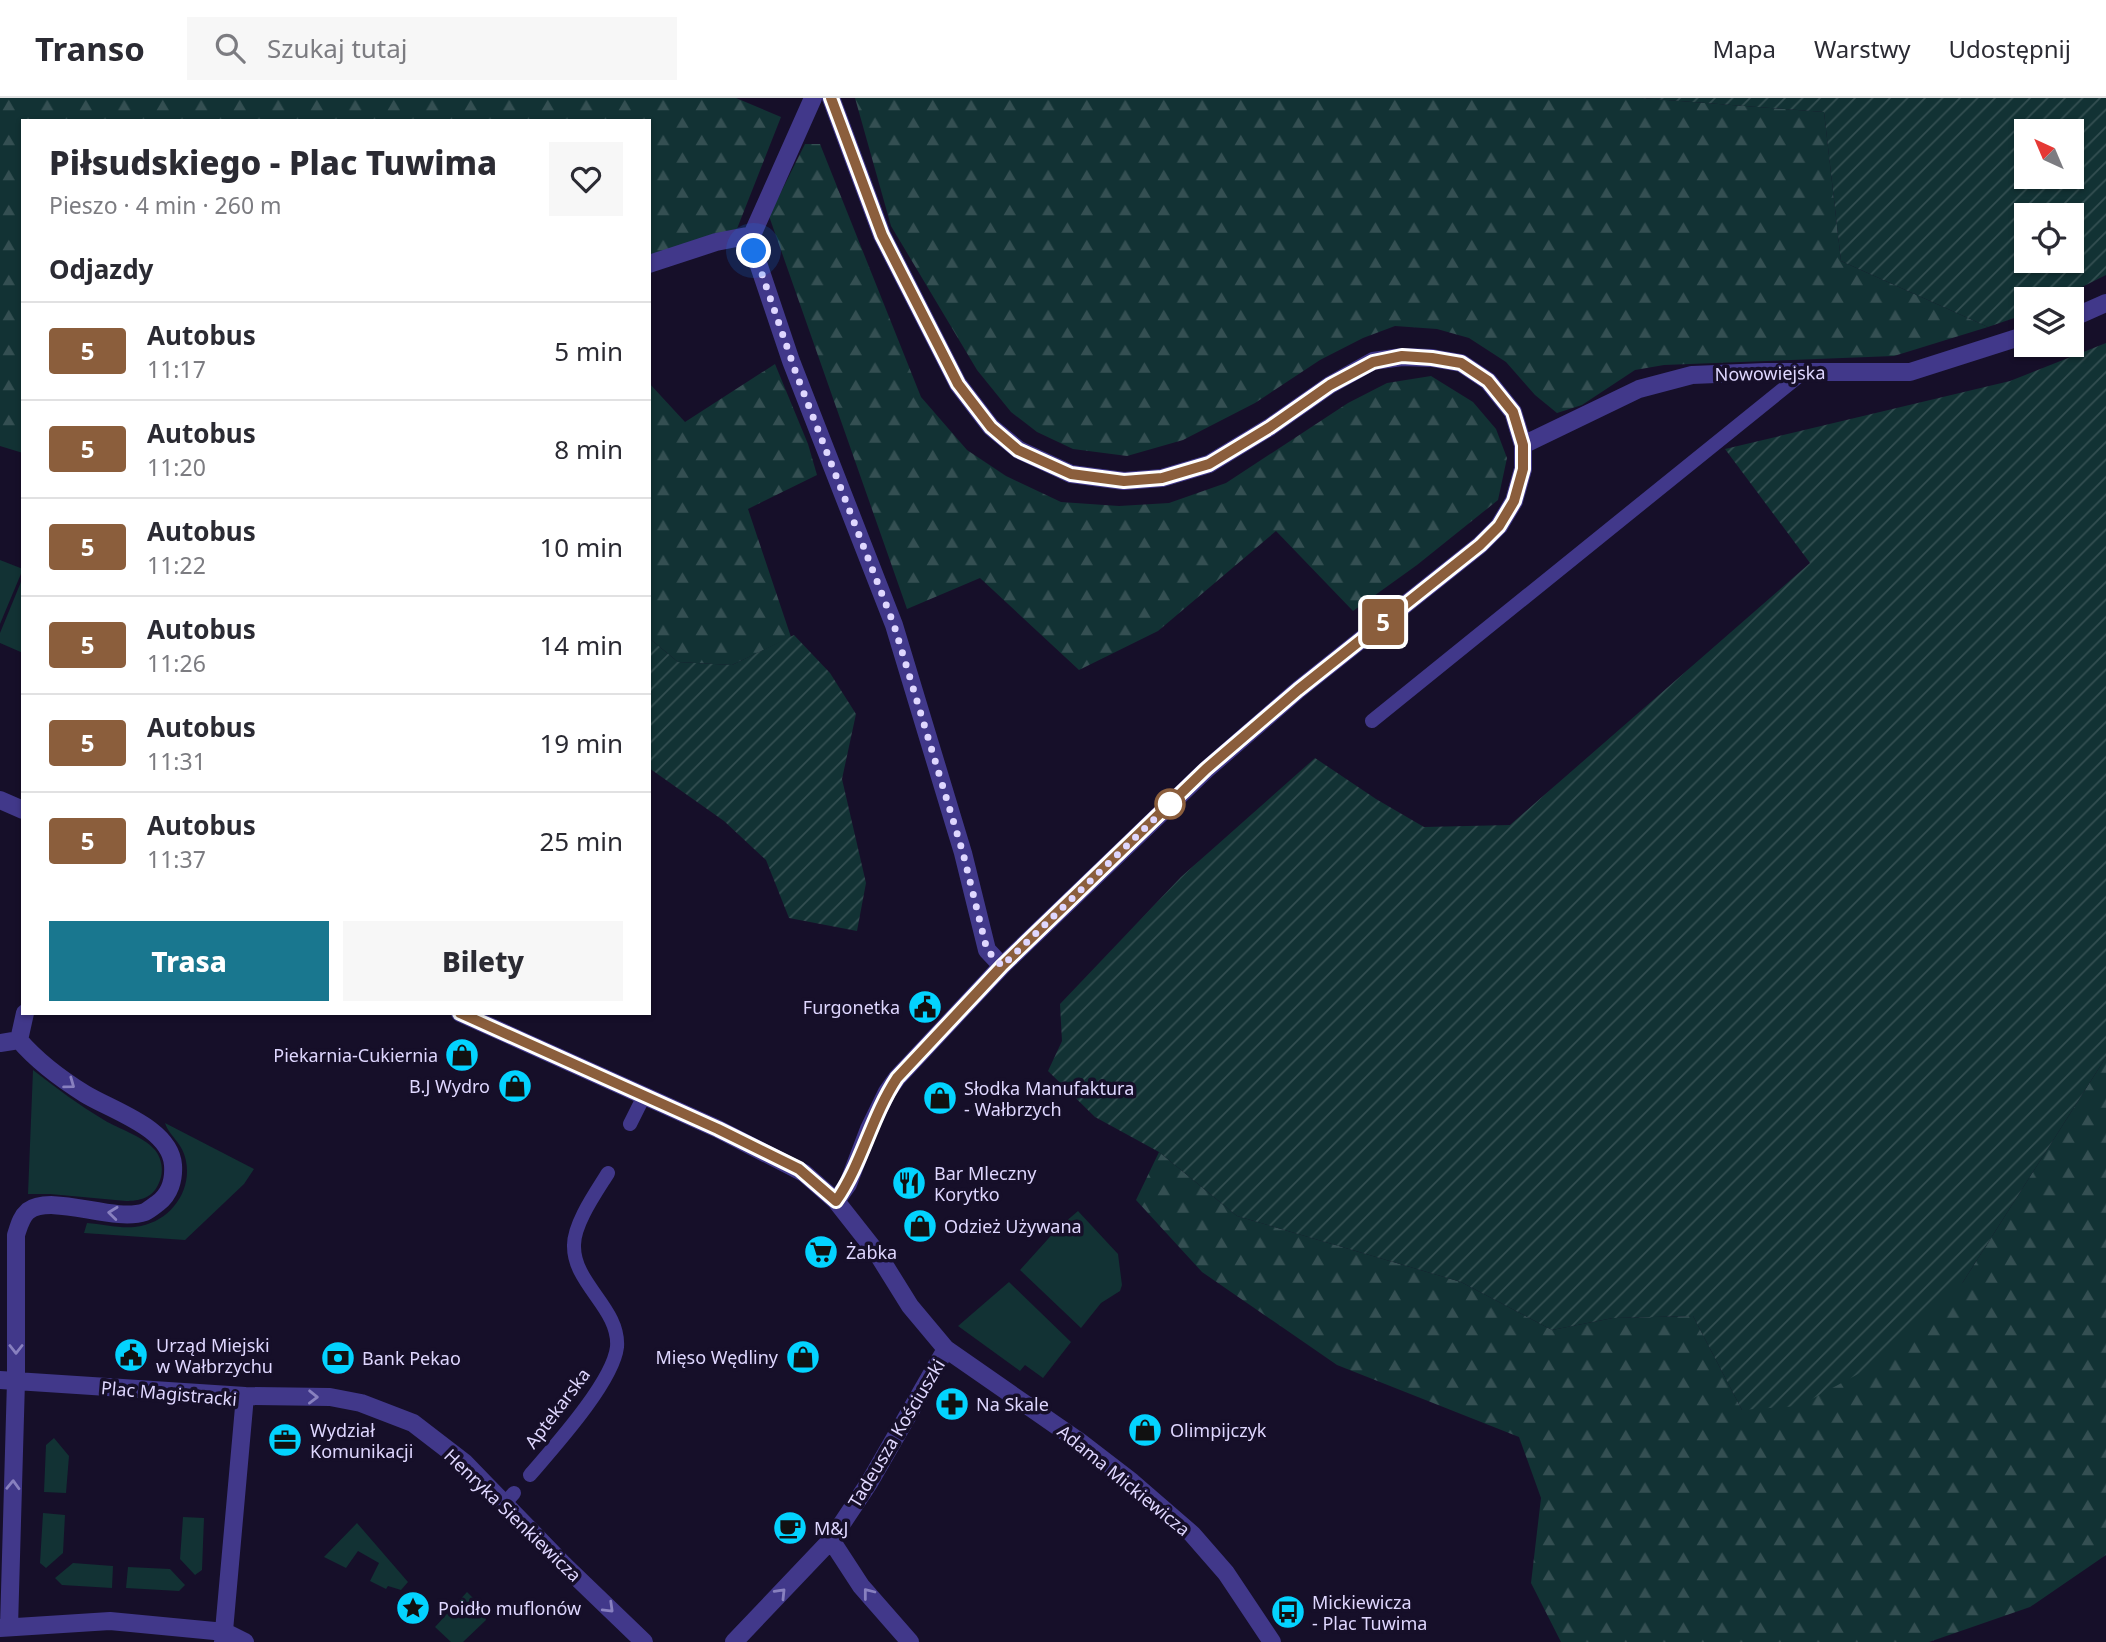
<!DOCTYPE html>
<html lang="pl">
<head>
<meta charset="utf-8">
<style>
	body { margin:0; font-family:"Noto Sans",sans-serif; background:#f7f7f7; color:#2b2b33; height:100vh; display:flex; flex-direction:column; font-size:26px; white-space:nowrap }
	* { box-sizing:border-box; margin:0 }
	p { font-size:23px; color:#7c7c81 }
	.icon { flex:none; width:38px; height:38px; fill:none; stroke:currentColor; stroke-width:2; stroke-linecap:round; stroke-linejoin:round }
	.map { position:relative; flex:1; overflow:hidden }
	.side { position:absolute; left:21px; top:21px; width:630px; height:896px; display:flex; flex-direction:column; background:#fff; border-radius:0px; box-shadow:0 2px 5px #0004 }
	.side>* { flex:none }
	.badge { padding:0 14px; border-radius:5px; font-size:24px; line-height:46px }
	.needle { width:46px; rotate:316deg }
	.controls { position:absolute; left:2014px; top:21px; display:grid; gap:14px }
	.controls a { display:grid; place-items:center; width:70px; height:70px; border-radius:0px; background:#fff; box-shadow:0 2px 5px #0004; font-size:35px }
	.you { position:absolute; width:35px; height:35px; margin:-18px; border:5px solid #fff; border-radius:50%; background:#1a73e8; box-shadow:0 0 0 10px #1a73e833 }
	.map>.badge { position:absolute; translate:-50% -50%; box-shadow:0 0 0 4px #fff }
	h2 { padding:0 28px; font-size:26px; line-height:63px }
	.round { display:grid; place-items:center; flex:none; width:74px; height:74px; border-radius:0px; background:#f7f7f7 }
	.headline { display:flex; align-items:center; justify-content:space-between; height:119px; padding:0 28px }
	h1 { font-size:33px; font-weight:800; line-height:52px }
	.button { display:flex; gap:14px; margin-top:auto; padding:14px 28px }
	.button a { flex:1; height:80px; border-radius:0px; background:#19778f; color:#fff; font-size:28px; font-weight:800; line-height:80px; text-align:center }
	.button a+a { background:#f7f7f7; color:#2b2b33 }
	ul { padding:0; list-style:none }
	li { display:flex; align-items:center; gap:21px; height:98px; padding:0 28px; border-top:2px solid #e1e1e2 }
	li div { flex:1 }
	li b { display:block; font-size:26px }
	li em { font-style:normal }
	li .badge { min-width:77px; font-weight:700; text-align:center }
	header { display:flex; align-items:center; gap:42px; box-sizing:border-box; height:98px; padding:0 35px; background:#fff; border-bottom:2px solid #e1e1e2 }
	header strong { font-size:33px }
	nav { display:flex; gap:38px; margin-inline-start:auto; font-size:24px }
	.search { width:490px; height:63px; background:#f7f7f7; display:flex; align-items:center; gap:18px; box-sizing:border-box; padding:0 24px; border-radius:0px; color:#7c7c81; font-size:26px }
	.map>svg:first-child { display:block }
	.grass { fill:#123234 }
	.forest { fill:url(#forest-firs) }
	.garden { fill:url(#garden-furrows); fill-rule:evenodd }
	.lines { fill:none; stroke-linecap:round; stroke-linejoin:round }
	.service { stroke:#41388a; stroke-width:14 }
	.minor { stroke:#41388a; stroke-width:18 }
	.tertiary { stroke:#41388a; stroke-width:18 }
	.oneway { stroke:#8880bf }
	.line-casing { stroke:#fff; stroke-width:16 }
	.line { stroke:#8b5e3c; stroke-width:10 }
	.walk { stroke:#dfd7ff; stroke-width:7; stroke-dasharray:0 12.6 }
	.stop-dot { fill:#fff; stroke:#8b5e3c; stroke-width:3.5 }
	.labels { text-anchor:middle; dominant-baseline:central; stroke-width:7; stroke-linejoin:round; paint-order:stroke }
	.street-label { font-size:18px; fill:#dfd7ff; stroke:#160f29 }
	.poi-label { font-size:18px; fill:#dfd7ff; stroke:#160f29; text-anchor:start }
</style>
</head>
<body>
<header>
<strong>Transo</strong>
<div class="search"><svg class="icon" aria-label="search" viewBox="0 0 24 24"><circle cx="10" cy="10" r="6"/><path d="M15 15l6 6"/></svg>Szukaj tutaj</div>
<nav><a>Mapa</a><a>Warstwy</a><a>Udostępnij</a></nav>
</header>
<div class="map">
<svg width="2106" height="1544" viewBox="0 0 2106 1544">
	<defs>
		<pattern id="forest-firs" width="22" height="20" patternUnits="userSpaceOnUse" patternTransform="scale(1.75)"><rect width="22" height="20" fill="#123234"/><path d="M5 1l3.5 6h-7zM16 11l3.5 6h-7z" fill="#344f52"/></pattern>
		<pattern id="garden-furrows" width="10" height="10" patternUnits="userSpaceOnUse" patternTransform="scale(1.75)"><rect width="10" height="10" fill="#123234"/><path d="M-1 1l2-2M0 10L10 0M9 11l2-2" fill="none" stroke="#344f52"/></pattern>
	</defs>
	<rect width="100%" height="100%" fill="#160f29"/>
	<path class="grass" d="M0 462 23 471 0 526Z
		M23 479V555L0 545V535Z
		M33 972C56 990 79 1007 104 1022 119 1031 143 1038 155 1052 163 1062 164 1076 158 1087 152 1100 139 1103 126 1103L50 1096H28Z
		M165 1025 254 1071 244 1086 185 1142 84 1135 87 1125C104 1126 124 1132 141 1128 171 1122 192 1093 186 1063 183 1045 169 1038 165 1025Z
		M1078 1113 1118 1156 1122 1187 1120 1193 1101 1205 1081 1230 1020 1172 1057 1131Z
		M1009 1184 1071 1244 1043 1280 1025 1267 1020 1273 958 1228Z
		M54 1340 69 1358 66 1395 44 1394 46 1347Z
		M43 1415 65 1417 63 1455 46 1470 40 1465Z
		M183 1419 204 1420 202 1472 195 1477 180 1461Z
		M357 1425 408 1484 401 1492 388 1488 386 1491 370 1483 379 1465 358 1453 346 1470 324 1459Z
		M73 1465 113 1468 112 1490 62 1487 55 1480Z
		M128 1469 170 1471 185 1487 179 1493 126 1490Z
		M467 1494 485 1512 486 1522 463 1544H451L435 1529Z"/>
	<path class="forest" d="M0 0H736L781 19 731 146 649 175V23H23V355L0 348Z
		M855 0H1641L1824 14 1841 163 1988 229 1894 258 1664 267 1635 272 1582 307 1557 315 1535 297 1506 264 1469 240 1437 231 1395 228 1363 240 1320 262 1255 305 1183 342 1127 358 1073 351 1037 334 1011 314 977 272 891 128Z
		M805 46H820L921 299 967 352 1006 378 1061 404 1119 408 1169 405 1226 385 1348 305 1387 285 1431 278 1473 304 1496 331 1507 360 1498 402 1417 467 1353 513 1276 433 1158 533 1079 572 980 480 907 511 769 118Z
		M775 266 808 346 817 377 748 411 791 539 732 567 678 564 649 540V285L685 324Z
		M2106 959V1457L2030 1509 1929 1544H1561L1531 1485 1541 1400 1519 1339 1337 1267 1202 1174 1136 1102 1159 1054 1237 1118 1461 1184 1552 1232 1613 1220 1693 1218 1742 1312 1963 1184Z"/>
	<path class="garden" d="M1641 0H2106V177L2058 201H2026V216L1988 229 1841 163 1824 14ZM2026 33H2072V79H2026ZM2026 117H2072V163H2026Z
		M2106 245V959L1963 1184 1873 1268 1799 1308 1742 1312 1693 1218 1613 1220 1552 1232 1461 1184 1237 1118 1159 1054 1095 1019 1048 973 1062 943 1060 906 1181 779 1315 660 1376 701 1424 729 1510 727 1810 465 1725 351 2010 283Z
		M794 537 830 575 856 616 842 681 866 785 857 833 789 820 766 762 724 723 649 670V540L678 564 732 567Z"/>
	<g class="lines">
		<path class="service" d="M1372 623 1804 274
			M630 1026 644 998
			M530 1377C554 1349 613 1284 617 1249 620 1210 573 1186 574 1147 574 1125 597 1093 608 1075
			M505 1405 514 1395"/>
		<path class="minor" d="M813 0 752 137 754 153 791 263 894 527 963 755 987 852 1002 868
			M649 166 716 144 752 137
			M2072 220 2106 205
			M1523 347 1639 291 1692 277 1765 274H1910L2026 237
			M19 942 25 915
			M0 945 19 942
			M0 1282 245 1298 330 1299 361 1305 413 1325 465 1365 564 1467 644 1544
			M831 1442 861 1488 910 1544
			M9 1529 16 1283V1137C19 1128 21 1119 28 1113 52 1095 113 1125 145 1114 149 1112 154 1108 158 1105 170 1096 174 1081 173 1067 170 1030 113 1013 85 996 61 981 37 963 19 942
			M0 1530 110 1523 225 1534 245 1544
			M223 1544 245 1298
			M734 1544 831 1442 869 1385 946 1251"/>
		<path class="tertiary" d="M831 0 882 137 958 286 991 329 1019 352 1071 376 1124 383 1162 380 1209 366 1270 329 1330 287 1373 263 1402 259 1432 260 1461 265 1488 283 1513 314 1523 347V371L1514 403 1499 428 1480 447 1298 592 1206 672 1002 868 897 980 887 994 869 1031 848 1086 836 1103
			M0 702 23 712
			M460 915 718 1031 804 1075 836 1103 877 1155 910 1208 946 1251 1080 1344 1132 1384 1192 1436 1226 1475 1272 1544"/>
	</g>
	<defs><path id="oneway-chevron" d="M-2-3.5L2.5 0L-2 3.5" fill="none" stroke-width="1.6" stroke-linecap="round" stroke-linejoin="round" transform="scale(1.75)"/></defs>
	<g class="oneway">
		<use href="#oneway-chevron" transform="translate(70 986) rotate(36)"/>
		<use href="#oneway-chevron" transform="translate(113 1115) rotate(-174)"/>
		<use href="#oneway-chevron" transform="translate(16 1251) rotate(90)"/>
		<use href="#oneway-chevron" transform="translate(313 1299) rotate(1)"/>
		<use href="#oneway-chevron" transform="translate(13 1387) rotate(-88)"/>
		<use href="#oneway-chevron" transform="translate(781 1495) rotate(-46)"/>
		<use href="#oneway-chevron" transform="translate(868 1495) rotate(-128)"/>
		<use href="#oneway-chevron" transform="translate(609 1510) rotate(44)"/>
	</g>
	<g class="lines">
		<g class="line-casing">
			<path id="line" d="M460 915 718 1031 799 1071 836 1103C862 1066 871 1019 897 980L1002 868 1206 671 1298 592 1480 447 1499 428 1514 403 1523 371V347L1513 314 1488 283 1461 265 1432 260 1402 258 1373 264 1330 287 1270 329 1209 366 1162 380 1124 383 1071 376 1018 352 991 329 958 286 882 137 831 0"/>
		</g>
		<use href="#line" class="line"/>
		<path class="walk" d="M754 153 796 275 894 527 963 755 987 852 1002 868 1170 706"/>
	</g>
	<defs>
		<g id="civic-disc" transform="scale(1.75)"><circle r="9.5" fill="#03d3ff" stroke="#160f29"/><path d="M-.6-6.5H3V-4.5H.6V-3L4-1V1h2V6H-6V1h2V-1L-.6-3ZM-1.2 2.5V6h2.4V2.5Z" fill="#111"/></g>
		<g id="shop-disc" transform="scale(1.75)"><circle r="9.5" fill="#03d3ff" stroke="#160f29"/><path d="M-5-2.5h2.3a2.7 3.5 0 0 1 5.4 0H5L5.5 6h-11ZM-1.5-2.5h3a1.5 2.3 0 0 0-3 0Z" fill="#111"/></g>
		<g id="restaurant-disc" transform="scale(1.75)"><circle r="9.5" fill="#03d3ff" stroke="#160f29"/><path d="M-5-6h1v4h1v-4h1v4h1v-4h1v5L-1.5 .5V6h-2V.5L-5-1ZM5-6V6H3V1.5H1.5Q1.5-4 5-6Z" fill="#111"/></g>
		<g id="supermarket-disc" transform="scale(1.75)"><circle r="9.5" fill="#03d3ff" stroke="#160f29"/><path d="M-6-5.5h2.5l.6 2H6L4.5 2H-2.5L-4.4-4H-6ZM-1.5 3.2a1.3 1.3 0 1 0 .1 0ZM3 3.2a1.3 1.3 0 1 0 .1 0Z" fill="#111"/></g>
		<g id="bank-disc" transform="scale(1.75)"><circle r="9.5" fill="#03d3ff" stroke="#160f29"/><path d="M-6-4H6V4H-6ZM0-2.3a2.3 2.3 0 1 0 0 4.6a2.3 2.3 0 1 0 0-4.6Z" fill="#111"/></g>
		<g id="pharmacy-disc" transform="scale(1.75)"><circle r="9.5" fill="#03d3ff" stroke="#160f29"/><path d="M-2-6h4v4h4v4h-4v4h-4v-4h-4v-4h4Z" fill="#111"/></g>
		<g id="office-disc" transform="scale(1.75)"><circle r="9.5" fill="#03d3ff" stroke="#160f29"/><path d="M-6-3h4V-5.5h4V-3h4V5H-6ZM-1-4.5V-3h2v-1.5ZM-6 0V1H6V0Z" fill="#111"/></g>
		<g id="cafe-disc" transform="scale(1.75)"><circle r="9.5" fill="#03d3ff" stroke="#160f29"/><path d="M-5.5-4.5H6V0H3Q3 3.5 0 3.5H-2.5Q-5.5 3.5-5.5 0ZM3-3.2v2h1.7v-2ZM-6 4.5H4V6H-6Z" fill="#111"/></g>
		<g id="sight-disc" transform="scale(1.75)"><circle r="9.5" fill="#03d3ff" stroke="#160f29"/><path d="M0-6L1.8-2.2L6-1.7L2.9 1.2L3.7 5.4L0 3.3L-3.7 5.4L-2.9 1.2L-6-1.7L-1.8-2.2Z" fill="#111"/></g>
		<g id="bus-disc" transform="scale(1.75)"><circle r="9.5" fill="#03d3ff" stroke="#160f29"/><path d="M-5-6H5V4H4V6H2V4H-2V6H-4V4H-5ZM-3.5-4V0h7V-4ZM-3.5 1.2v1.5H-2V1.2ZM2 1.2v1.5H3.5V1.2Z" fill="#111"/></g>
	</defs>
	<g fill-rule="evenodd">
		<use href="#civic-disc" x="925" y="909"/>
		<use href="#shop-disc" x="462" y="957"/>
		<use href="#shop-disc" x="515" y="988"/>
		<use href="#shop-disc" x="940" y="1000"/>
		<use href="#restaurant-disc" x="909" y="1085"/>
		<use href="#shop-disc" x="920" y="1128"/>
		<use href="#supermarket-disc" x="821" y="1154"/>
		<use href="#civic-disc" x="131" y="1257"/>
		<use href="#shop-disc" x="803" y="1259"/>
		<use href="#bank-disc" x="338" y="1260"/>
		<use href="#pharmacy-disc" x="952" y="1306"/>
		<use href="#shop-disc" x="1145" y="1332"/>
		<use href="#office-disc" x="285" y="1342"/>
		<use href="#cafe-disc" x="790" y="1430"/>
		<use href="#sight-disc" x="413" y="1510"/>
		<use href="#bus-disc" x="1288" y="1514"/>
	</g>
	<circle class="stop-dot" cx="1170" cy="706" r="14"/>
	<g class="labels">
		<g class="street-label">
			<text transform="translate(1770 275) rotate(-1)">Nowowiejska</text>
			<text transform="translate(169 1295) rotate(5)">Plac Magistracki</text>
			<text transform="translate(557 1310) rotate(-53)">Aptekarska</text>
			<text transform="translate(896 1335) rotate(-59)">Tadeusza Kościuszki</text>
			<text transform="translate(1124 1382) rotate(39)">Adama Mickiewicza</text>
			<text transform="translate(513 1417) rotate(44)">Henryka Sienkiewicza</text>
		</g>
		<g class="poi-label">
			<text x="900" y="909" text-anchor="end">Furgonetka</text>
			<text x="438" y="957" text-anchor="end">Piekarnia-Cukiernia</text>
			<text x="490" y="988" text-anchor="end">B.J Wydro</text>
			<text x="964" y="990">Słodka Manufaktura<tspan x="964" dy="21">- Wałbrzych</tspan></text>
			<text x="934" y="1075">Bar Mleczny<tspan x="934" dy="21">Korytko</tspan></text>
			<text x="944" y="1128">Odzież Używana</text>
			<text x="846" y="1154">Żabka</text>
			<text x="156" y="1247">Urząd Miejski<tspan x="156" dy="21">w Wałbrzychu</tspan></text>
			<text x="778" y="1259" text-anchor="end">Mięso Wędliny</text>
			<text x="362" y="1260">Bank Pekao</text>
			<text x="976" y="1306">Na Skale</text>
			<text x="310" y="1332">Wydział<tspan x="310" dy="21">Komunikacji</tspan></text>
			<text x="1170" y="1332">Olimpijczyk</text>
			<text x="814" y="1430">M&amp;J</text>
			<text x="1312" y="1504">Mickiewicza<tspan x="1312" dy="21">- Plac Tuwima</tspan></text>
			<text x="438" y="1510">Poidło muflonów</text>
		</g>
	</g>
</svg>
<div class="controls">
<a><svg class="needle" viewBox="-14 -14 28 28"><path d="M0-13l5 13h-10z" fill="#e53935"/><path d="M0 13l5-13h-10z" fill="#7c7c81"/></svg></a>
<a><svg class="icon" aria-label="locate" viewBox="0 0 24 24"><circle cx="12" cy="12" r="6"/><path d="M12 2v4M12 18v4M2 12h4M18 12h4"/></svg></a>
<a><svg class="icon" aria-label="layers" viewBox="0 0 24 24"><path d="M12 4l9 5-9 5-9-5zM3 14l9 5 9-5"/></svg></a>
</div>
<div class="you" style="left:754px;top:153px"></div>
<b class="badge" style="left:1383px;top:524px;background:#8b5e3c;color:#fff">5</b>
<section class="side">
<div class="headline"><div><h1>Piłsudskiego - Plac Tuwima</h1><p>Pieszo · 4 min · 260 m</p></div><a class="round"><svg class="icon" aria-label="heart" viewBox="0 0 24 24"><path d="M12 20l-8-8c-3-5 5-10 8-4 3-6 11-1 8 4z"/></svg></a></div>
<h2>Odjazdy</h2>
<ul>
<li><span class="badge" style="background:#8b5e3c;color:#fff">5</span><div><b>Autobus</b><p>11:17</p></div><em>5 min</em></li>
<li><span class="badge" style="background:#8b5e3c;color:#fff">5</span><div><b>Autobus</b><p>11:20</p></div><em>8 min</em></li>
<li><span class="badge" style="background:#8b5e3c;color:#fff">5</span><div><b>Autobus</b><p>11:22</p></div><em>10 min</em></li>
<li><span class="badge" style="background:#8b5e3c;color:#fff">5</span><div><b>Autobus</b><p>11:26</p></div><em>14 min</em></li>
<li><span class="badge" style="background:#8b5e3c;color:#fff">5</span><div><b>Autobus</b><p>11:31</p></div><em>19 min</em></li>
<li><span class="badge" style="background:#8b5e3c;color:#fff">5</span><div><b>Autobus</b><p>11:37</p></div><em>25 min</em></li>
</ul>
<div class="button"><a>Trasa</a><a>Bilety</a></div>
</section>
</div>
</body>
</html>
